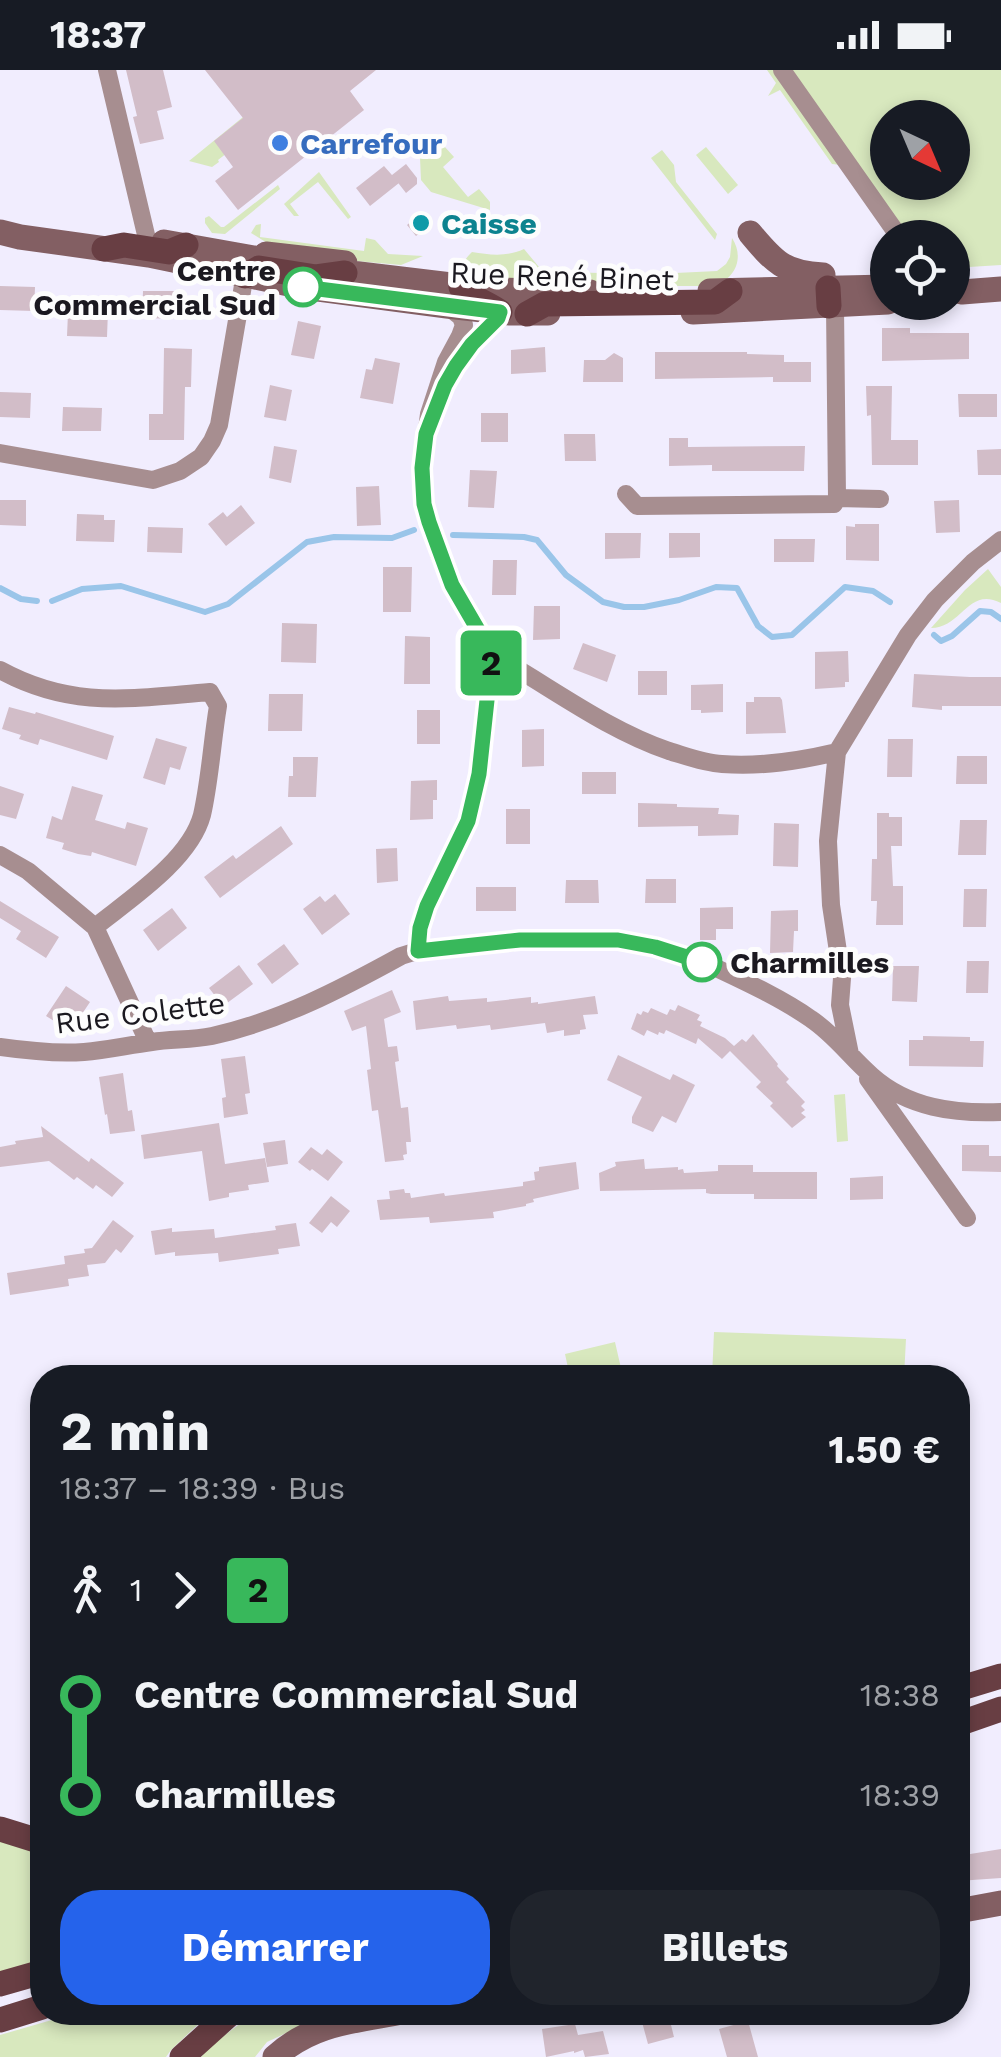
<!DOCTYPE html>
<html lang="fr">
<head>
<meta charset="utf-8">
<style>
	body { margin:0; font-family:"Work Sans",sans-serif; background:#20242c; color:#f1f3f6; height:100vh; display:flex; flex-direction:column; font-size:38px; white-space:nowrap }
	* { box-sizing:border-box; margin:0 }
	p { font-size:32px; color:#9ea1a6 }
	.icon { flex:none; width:55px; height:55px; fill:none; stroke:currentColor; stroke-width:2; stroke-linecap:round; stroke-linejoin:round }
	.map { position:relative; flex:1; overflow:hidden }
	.drawer { position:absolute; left:30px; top:1295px; width:940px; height:660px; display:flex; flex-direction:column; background:#171b24; border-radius:40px; box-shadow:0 5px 15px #0003 }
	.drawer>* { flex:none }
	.badge { padding:0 20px; border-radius:8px; font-size:35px; line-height:65px }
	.needle { width:65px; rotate:136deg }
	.fabs { position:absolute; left:870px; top:30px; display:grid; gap:20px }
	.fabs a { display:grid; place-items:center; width:100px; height:100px; border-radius:50%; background:#171b24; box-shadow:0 5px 15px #0003; font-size:50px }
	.map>.badge { position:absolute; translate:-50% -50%; box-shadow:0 0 0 5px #fff }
	.legs { display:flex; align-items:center; gap:15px; height:110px; padding:0 30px; font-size:32px }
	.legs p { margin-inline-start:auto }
	.overview { display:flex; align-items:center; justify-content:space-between; height:170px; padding:0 30px }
	h1 { font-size:55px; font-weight:700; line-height:75px }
	.action { display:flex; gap:20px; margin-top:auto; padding:20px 30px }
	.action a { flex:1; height:115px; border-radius:40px; background:#2563eb; color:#fff; font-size:40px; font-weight:700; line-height:115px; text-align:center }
	.action a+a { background:#20242c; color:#f1f3f6 }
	ul { padding:0 30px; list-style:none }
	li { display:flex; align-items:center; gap:35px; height:100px; font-size:38px }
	li i { display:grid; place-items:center; width:15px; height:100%; margin:0 12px; background:currentColor }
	li i::after { content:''; width:25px; height:25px; margin:-12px; border:8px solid; border-radius:50%; background:#171b24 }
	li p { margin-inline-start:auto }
	li:first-child i { background:linear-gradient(#0000 50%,currentColor 0) }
	li:last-child i { background:linear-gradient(currentColor 50%,#0000 0) }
	.status { display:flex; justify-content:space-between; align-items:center; height:70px; padding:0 50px; background:#171b24; direction:ltr }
	.status svg { height:28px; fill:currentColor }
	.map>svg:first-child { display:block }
	.green { fill:#d8e8be; fill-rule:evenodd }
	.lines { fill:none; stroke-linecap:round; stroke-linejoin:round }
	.stream { stroke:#9ac5e9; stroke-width:6 }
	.building { fill:#d2bdc8 }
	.street { stroke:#a78e90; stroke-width:18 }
	.secondary { stroke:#835f63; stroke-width:25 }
	.primary { stroke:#683e43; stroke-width:25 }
	.line-1-casing { stroke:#fff; stroke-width:22 }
	.line-1 { stroke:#38b85b; stroke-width:15 }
	.shop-dot { fill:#3f7fe0; stroke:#fdfdfd; stroke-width:4 }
	.culture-dot { fill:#0f9aa8; stroke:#fdfdfd; stroke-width:4 }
	.stop-1-dot { fill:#fff; stroke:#38b85b; stroke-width:5 }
	.labels { text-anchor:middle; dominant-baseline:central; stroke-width:10; stroke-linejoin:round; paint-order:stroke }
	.shop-label { font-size:30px; font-weight:bold; fill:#366cbe; stroke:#fdfdfd; text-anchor:start }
	.culture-label { font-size:30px; font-weight:bold; fill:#0d838f; stroke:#fdfdfd; text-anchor:start }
	.stop-label { font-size:30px; font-weight:bold; fill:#1b1920; stroke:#fdfdfd; text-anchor:end }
	.street-label { font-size:30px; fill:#1b1920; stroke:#fdfdfd }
</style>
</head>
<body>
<div class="status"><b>18:37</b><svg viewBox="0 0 49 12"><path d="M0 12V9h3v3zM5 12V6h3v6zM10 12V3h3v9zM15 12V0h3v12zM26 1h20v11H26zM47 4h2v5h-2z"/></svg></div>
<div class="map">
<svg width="1001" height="1987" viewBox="0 0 1001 1987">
	<rect width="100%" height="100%" fill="#f1edfe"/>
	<path class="green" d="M767 0H776L841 95 832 94 780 20 768 26 776 13Z
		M792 0H1001V195L953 198 952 168 909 167ZM888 48H952V112H888Z
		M243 47 254 62 218 90 219 92 212 97 189 91Z
		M419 65 435 66 454 87 443 97 468 127 479 119 490 132V140L431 122 421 110Z
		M706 77 738 115 728 124 696 85Z
		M662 80 674 95 676 112 717 164 715 170 651 88Z
		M319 102 351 147 348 149 318 112 290 134 299 146H294L284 134Z
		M278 115 280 119 225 164 212 163 205 153V148L209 146 221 157H224Z
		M498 150 509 159 504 165 455 163Z
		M261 154 260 167 364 181 366 168 375 170 388 184 423 186 401 195 345 190 272 176 251 163 256 155Z
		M732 168C745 188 735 210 713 216H499C479 214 446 207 472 182 490 185 507 187 524 179L539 197 551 202 655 204 717 201 726 194 730 187Z
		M988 499 1001 517V533C968 516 962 558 931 558L965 520Z
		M845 1024 848 1071 837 1072 834 1025Z
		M714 1262 906 1269 904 1307H712Z
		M615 1272 623 1307H570L565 1284Z
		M0 1769 42 1782V1891L0 1903Z
		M76 1943V1942L210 1943 171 1980 166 1987H0V1965Z
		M255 1943H329L267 1972 255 1987H201L211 1975Z"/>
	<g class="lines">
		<path class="stream" d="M453 465 524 467 537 470 566 505 603 532 624 537H644L679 530 716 517 737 518 758 556 772 567 792 565 845 517 873 521 890 532
			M0 518 21 529 37 531
			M52 531 82 519 121 516 205 542 228 534 307 472 334 467 392 468 414 460
			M934 565 941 571 952 566 980 541 991 542 1001 549"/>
	</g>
	<path class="building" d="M126 0H163L172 37 157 41 164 69 140 74 133 47 137 46Z
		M205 0H376L350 21 364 40 238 140 215 111 233 97 214 71 243 48Z
		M406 94 417 108V114L406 123 392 105Z
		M384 96 399 113 370 136 356 118Z
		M420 144 430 155 416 166 407 155Z
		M0 216 35 217 34 241 0 240Z
		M143 221H181V249L142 248Z
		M94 239 108 240 107 267 67 266 68 243H94Z
		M298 251 321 256 314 289 291 285Z
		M882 258H910V263H969V289L882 291Z
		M545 277 546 302 511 304V280Z
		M164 278 192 279 191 317H185L184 370H149V344H163Z
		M655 282H747V284L784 285V292H811V312H773V307L655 309Z
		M614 283 623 288V312H583L584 290H605Z
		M375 288 400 293 393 334 360 328 366 299 372 300Z
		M270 315 292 320 286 351 264 347Z
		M866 316H892L891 370H918V395H872L871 345 867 346Z
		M0 322 31 323 30 348 0 347Z
		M958 324H997V347H959Z
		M63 337 102 338 101 361H62Z
		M481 343H508V372H481Z
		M564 364H595L596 391H565Z
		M669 368H688V377L805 376 804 401H712V395L669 396Z
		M274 376 297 380 291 413 269 408Z
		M1001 379V405H978L977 380Z
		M470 400 497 401 494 438 468 437Z
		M379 416 381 455 357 456 356 417Z
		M0 430H26V456L0 455Z
		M959 430 960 462 936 463 934 431Z
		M241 435 255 453 226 476 208 454 223 442 227 447Z
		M77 444 104 445V450H115L114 472 76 471Z
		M855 454H879V491L846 490V456L855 457Z
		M148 457 183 458 182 483 147 482Z
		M605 463H641L640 488 605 489Z
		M669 463H700V487L669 488Z
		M774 469H815L814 492H774Z
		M493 490H517L516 525H492Z
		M383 497H412L411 542H383Z
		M534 536H560V569L533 570Z
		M282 553 317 554 316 593 281 592Z
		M405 566 430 567V614H404Z
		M583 573 616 585 607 612 573 599Z
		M848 581 849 612H845V617L815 619V582Z
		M638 601H667V625H638Z
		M914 604 970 607H1001V636H942V640L912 637Z
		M723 614V642L701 643V640H691V615Z
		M269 624H303L302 661H268Z
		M754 627H780L782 630 786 663 746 664V632H754Z
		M9 637 35 644 36 642 114 666 107 690 40 669 38 675 19 669 21 665 2 659Z
		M417 640H440V674H417Z
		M544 659V696L522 697V660Z
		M156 668 187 677 180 700 170 697 165 715 143 708Z
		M888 669H913L912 707H887Z
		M957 686H987V714H956Z
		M293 687H318L316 727H288L289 706H293Z
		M582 702H616V724H582Z
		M437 710V730H433V749L410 750 411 711Z
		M0 716 24 724 16 749 0 745Z
		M72 716 103 725 95 750 125 759 127 752 148 758 136 796 92 782 91 786 78 784 62 779 64 773 46 768 52 746 62 750Z
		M638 733 677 734V737L719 738 718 744 739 745 738 765 698 766V756L638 757Z
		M506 739H530V774H506Z
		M877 743H889V747H902V776H891L893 816H903V855H876L877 831H871L872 789H877Z
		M960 750H987L986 785H958Z
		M774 753 799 754 798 797 773 796Z
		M281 756 293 774 220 828 204 807 233 785 236 789Z
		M397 778 398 811 377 813 376 779Z
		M646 809H676V833H645Z
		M566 810H598L599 833H565Z
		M476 817H516V841H476Z
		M964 819H987L986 857H963Z
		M335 824 350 844 322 865 303 839 320 826 325 832Z
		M0 831 59 867 46 888 16 869 21 861 0 848Z
		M733 837V859H716V870H700V838Z
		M172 838 187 858 158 881 143 860Z
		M798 840V861H794L793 882 770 883 771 841Z
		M284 874 299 894 272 914 257 894Z
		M967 891H989L988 923H966Z
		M239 895 253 914 223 936 209 918Z
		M893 896H919L917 932 892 931Z
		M66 916 90 932 80 947 76 944 67 959 46 946Z
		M392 920 401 942 384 949 388 977 397 976 399 991 395 992 401 1038 408 1037 411 1072H406L407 1084 403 1085 404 1090 385 1092 378 1040 372 1041 367 1000 371 999 366 956 352 961 344 941Z
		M448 926 449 931 487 928V932L531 927V933L538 932V934L595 926 598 944 583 945 586 959 580 960V964L564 966V960L547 963 545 953 491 960 490 955 457 959 456 955 416 960 413 931Z
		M678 935 700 945 697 950 702 952 700 956 725 968 734 976 742 969 746 972 753 964 778 994 777 996 789 1009 786 1012 805 1032 801 1036 805 1040 801 1043 806 1047 792 1058 770 1036 773 1033 756 1017 761 1012 730 981 722 989 698 968 696 974 666 960 664 964 659 962 658 965 647 960 644 966 631 959 637 943 641 945 643 941 648 943 651 938 667 945 670 939 675 941Z
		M923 966 970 967V971H984L983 997 909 996V970H923Z
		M618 985 670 1010 673 1004 695 1015 676 1053 662 1046 653 1062 632 1053V1047L642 1027 607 1010Z
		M245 986 250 1023 245 1024 248 1044 224 1048 222 1028 226 1027 221 989Z
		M123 1003 128 1041 132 1040 135 1061 110 1064 107 1044 105 1045 99 1007Z
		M219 1053 225 1094 265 1088 269 1112 248 1115 249 1120 229 1123V1127L209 1131 202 1081 144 1089 141 1065Z
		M41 1056 89 1092 91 1088 124 1113 112 1127 96 1115 93 1119 77 1107 74 1110 49 1091 0 1097V1077L16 1074 15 1071 43 1067Z
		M285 1070 288 1094 267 1097 263 1073Z
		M962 1075H989V1086H1001V1102L962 1101Z
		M311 1077 322 1085 327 1079 343 1092 328 1111 312 1099 310 1101 298 1092Z
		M644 1089 645 1099 678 1097V1100L683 1099 684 1103 718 1101V1095H753V1102H817V1129H754V1124H711L706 1123V1119L600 1121 599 1103 616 1096 615 1092Z
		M576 1092 579 1119 533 1129 534 1132 526 1134V1136L493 1142 494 1148 430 1153 429 1147 380 1150 377 1130 390 1129 389 1121 404 1119 405 1123H410L411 1128 444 1123 445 1126 523 1116V1112L535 1110 534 1102 539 1101V1097Z
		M883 1106V1129L850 1130V1108Z
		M331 1126 350 1141 337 1157 331 1152 322 1163 309 1153Z
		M113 1150 134 1166 121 1183 116 1179 105 1193 87 1195 89 1206 68 1209 69 1216 10 1225 7 1203 65 1194 64 1186 85 1183 84 1179 92 1178Z
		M296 1153 300 1176 278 1179 279 1184 219 1192 218 1183 175 1186V1182L155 1185 151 1161 172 1158V1162L214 1159 215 1168 276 1160 275 1156Z
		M1001 1779V1808L958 1811V1786Z
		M669 1947 674 1967 648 1974 642 1952Z
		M748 1951 758 1987H727L719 1959Z
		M575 1954 578 1965 603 1961 609 1984 585 1987 583 1980 574 1983V1981L546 1987 542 1959Z"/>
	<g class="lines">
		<path class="street" d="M107 0 147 169
			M782 0 900 168
			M835 236 837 428
			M452 303 472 273 498 248 500 242
			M0 383 153 410 180 401 201 387 212 371 219 355 246 198
			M626 424 637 436 834 434 837 428 880 429
			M492 584C551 617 605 659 669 681 686 686 704 693 722 694 762 697 799 691 837 682
			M0 600C73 640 132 628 210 622L218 636C212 672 210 710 202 745 190 790 130 829 95 857
			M0 785 28 801 95 857 148 972
			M417 881 420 858 427 836 468 751 479 704 492 584 451 515 439 484 425 434 422 398 429 344 446 292 460 266 464 255 461 247 447 236
			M0 977C28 981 56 984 84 982 107 980 129 975 152 972 172 969 192 970 212 966 280 951 341 919 401 886L417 881C515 873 617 853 710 895 744 911 781 928 811 949 835 965 851 988 872 1006 908 1038 955 1044 1001 1042
			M850 984 840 935 842 908 831 835 828 771 837 682 908 565 935 530 973 492 1001 470
			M868 1009 967 1148"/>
		<path class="secondary" d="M0 162 20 167 149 185 303 217 447 236 510 243H548
			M750 163C774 192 784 203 823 205
			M164 172 282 193
			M266 184 345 193
			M326 200 493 220 590 222
			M952 220 962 222 1001 219
			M710 221 888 217
			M693 242 888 232
			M958 1841 1001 1833
			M275 1987C312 1953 354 1951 402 1942"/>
		<path class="primary" d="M104 179 124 175 169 182 186 175
			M245 206 259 198 316 207 345 203
			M461 217C472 229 486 232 500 242
			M828 218 829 236
			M527 244 545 234 715 232 730 221
			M958 1619 1001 1606
			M958 1654 1001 1639
			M0 1759 42 1772
			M0 1914 42 1902
			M0 1950 42 1937
			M182 1987 232 1942"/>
	</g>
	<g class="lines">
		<g class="line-1-casing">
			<path id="line-1" d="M303 217 500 242 498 248 472 274 456 296 445 315 426 364 422 398 424 434 429 452 452 515 492 584 479 704 468 751 427 836 420 858 418 881 520 870H618L655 877 702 892"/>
		</g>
		<use href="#line-1" class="line-1"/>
	</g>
	<circle class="shop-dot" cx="280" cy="73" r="10"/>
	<circle class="culture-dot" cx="421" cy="153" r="10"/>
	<g class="stop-1-dot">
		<circle cx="303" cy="217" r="18"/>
		<circle cx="702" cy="892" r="18"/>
	</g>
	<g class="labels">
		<g class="shop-label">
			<text x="300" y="73">Carrefour</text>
		</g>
		<g class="culture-label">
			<text x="441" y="153">Caisse</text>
		</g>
		<g class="stop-label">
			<text x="276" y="200">Centre<tspan x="276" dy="34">Commercial Sud</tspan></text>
			<text x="730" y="892" text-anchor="start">Charmilles</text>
		</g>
		<g class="street-label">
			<text transform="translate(562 206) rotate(2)">Rue René Binet</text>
			<text transform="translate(140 943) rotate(-7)">Rue Colette</text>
		</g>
	</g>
</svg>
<div class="fabs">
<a><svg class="needle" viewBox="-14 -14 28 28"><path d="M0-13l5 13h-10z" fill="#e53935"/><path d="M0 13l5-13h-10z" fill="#9ea1a6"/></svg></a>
<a><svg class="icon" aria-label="locate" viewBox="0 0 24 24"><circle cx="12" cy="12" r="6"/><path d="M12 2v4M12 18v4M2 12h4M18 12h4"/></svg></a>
</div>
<b class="badge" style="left:491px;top:593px;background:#38b85b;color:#111">2</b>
<section class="drawer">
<div class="overview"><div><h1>2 min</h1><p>18:37 – 18:39 · Bus</p></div><b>1.50 €</b></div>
<div class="legs"><svg class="icon" aria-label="walk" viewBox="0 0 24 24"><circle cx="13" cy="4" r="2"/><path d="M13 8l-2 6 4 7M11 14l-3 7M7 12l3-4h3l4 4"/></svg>1<svg class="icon" aria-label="forward" viewBox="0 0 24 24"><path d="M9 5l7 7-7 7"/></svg><b class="badge" style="background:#38b85b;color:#111">2</b></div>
<ul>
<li><i style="color:#38b85b"></i><b>Centre Commercial Sud</b><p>18:38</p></li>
<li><i style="color:#38b85b"></i><b>Charmilles</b><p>18:39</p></li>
</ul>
<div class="action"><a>Démarrer</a><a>Billets</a></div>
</section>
</div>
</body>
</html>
